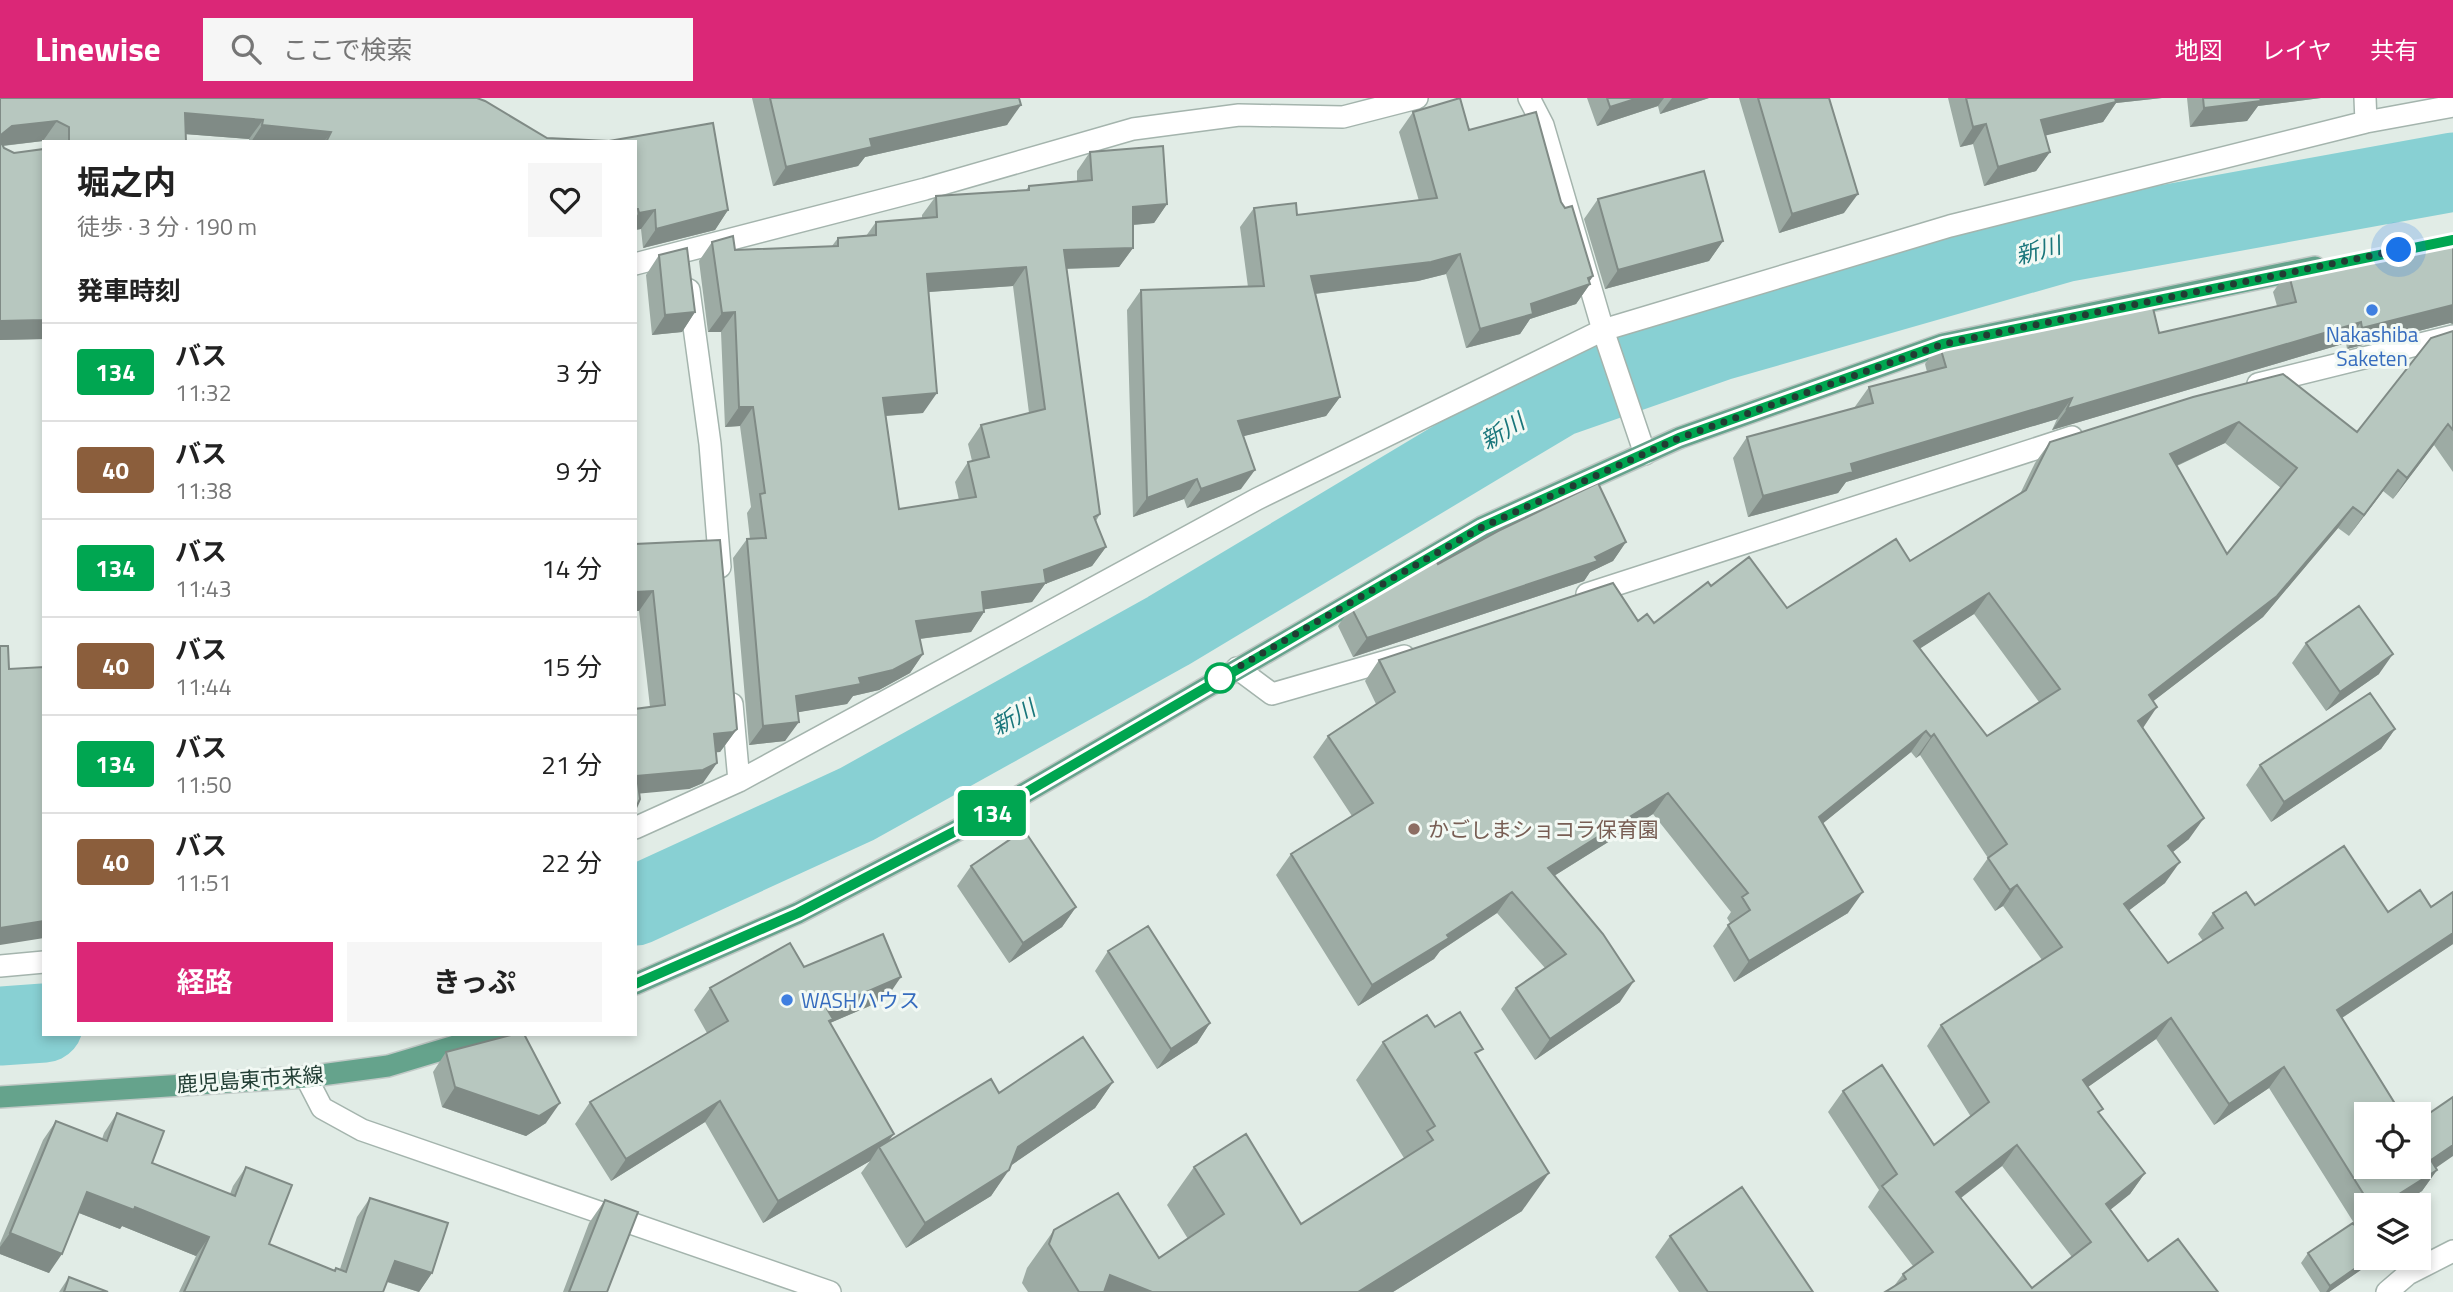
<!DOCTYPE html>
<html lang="ja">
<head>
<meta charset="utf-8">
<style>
	body { margin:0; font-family:"Titillium Web","Noto Sans JP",sans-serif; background:#f6f6f6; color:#222; height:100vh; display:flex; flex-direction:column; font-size:26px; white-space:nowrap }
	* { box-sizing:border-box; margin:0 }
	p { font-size:23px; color:#767676 }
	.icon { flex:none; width:38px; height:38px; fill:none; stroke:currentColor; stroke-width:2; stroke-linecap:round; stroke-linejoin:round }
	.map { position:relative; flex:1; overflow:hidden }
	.drawer { position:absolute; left:42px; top:42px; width:595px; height:896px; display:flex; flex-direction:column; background:#fff; border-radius:0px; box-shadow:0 4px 10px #0003 }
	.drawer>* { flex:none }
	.badge { padding:0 14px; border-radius:5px; font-size:24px; line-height:46px }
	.tools { position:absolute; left:2354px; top:1004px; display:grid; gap:14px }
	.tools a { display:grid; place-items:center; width:77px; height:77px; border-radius:0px; background:#fff; box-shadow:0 4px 10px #0003; font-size:35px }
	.you { position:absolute; width:35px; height:35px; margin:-18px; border:5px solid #fff; border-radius:50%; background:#1a73e8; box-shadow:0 0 0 10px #1a73e833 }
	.map>.badge { position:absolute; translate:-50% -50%; box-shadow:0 0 0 4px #fff }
	h2 { padding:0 35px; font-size:26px; line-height:63px }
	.round { display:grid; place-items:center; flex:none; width:74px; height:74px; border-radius:0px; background:#f6f6f6 }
	.summary { display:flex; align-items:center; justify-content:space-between; height:119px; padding:0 35px }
	h1 { font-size:33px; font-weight:700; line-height:52px }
	.button { display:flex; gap:14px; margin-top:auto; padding:14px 35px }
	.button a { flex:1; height:80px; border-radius:0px; background:#db2777; color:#fff; font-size:28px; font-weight:700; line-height:80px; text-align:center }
	.button a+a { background:#f6f6f6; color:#222 }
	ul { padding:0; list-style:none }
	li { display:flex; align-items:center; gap:21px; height:98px; padding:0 35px; border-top:2px solid #e0e0e0 }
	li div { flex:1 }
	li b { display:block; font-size:26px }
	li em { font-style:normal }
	li .badge { min-width:77px; font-weight:700; text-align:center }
	header { display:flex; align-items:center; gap:42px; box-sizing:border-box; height:98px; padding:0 35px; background:#db2777; color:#fff }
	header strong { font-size:33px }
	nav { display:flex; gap:38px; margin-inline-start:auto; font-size:24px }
	.search { width:490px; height:63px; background:#f6f6f6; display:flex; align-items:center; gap:18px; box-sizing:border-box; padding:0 24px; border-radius:0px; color:#767676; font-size:26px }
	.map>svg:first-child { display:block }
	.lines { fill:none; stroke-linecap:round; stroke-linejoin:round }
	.river { stroke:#88d0d3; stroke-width:79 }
	.minor-casing { stroke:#a4b4ad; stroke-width:24 }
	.primary-casing { stroke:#c1c9c6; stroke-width:24 }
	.minor { stroke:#fff; stroke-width:21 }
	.primary { stroke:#65a38c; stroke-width:21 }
	.wall { fill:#9daba4; fill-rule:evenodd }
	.shaded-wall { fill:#808b86 }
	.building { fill:#b7c7bf; stroke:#808b86; stroke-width:2; fill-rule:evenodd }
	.line-casing { stroke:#fff; stroke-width:16 }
	.line { stroke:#00a651; stroke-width:10 }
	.walk { stroke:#213d33; stroke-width:7; stroke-dasharray:0 12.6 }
	.shop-dot { fill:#3f7fe0; stroke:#f2f9f4; stroke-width:2.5 }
	.stop-dot { fill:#fff; stroke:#00a651; stroke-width:3.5 }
	.education-dot { fill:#8d6e63; stroke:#f2f9f4; stroke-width:2.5 }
	.labels { text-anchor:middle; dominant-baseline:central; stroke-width:6; stroke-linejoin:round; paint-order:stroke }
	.shop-label { font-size:21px; fill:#366cbe; stroke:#f2f9f4 }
	.education-label { font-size:21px; fill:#785e54; stroke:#f2f9f4; text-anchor:start }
	.street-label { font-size:21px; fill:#213d33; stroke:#f2f9f4 }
	.water-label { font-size:23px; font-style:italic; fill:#1a767b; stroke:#f2f9f4 }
</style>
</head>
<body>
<header>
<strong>Linewise</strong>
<div class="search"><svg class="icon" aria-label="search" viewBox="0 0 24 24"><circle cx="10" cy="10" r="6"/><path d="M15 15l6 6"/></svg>ここで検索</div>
<nav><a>地図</a><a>レイヤ</a><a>共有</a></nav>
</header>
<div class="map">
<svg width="2453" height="1194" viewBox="0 0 2453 1194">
	<rect width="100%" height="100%" fill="#e1ece6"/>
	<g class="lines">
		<path class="river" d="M635 808 857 706 1168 533 1557 300 1720 243 2063 145 2453 74
			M0 928 44 925"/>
		<g class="minor-casing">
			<path id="minor" d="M1529 0 1543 27 1603 232 1645 356
				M2365 0 2366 24
				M635 166 925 91 1133 31 1239 17 1343 19 1417 0
				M689 192 710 346 720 469
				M2258 286 2453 238
				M1587 496 2072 339
				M1237 570 1272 596 1404 558
				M732 606 739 683
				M635 730 739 683 1257 401 1603 232 1950 128 2366 24 2453 8
				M0 868 44 864
				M306 979 322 1010 362 1032 830 1194
				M2387 1194 2408 1176 2453 1153"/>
		</g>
		<g class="primary-casing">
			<path id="primary" d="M635 886 798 815 994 713 1482 429 1679 340 1943 246 2315 169
				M0 999 306 979 388 968 495 936"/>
		</g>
		<use href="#minor" class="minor"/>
		<use href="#primary" class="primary"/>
	</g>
	<path class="wall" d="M0 0H477L485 3 547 40 609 43 713 25 728 112 715 132 643 150 641 131 635 132V44H249V41L185 36 186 44 43 43 3 48 4 50 14 55 44 51V241L0 242Z
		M752 0H1019L1007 27 865 59 858 68 773 88Z
		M1587 0H1709L1660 16 1658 8 1597 28Z
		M1739 0H1829L1844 115 1779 135Z
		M1948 0H2162L2116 5 2103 24 2045 37 2050 54 2036 73 1984 88 1973 46 1960 49Z
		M2187 0H2321L2258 8 2247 23 2190 29Z
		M1413 14 1469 32 1561 104 1593 178 1589 184 1590 186 1576 206 1530 221 1520 236 1466 250 1446 176 1418 183 1315 196 1340 299 1326 318 1243 338 1241 391 1187 410 1184 401 1133 419 1127 212 1141 192 1248 189 1240 129 1254 110 1297 117 1419 103 1399 34Z
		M1090 54 1167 106 1154 125 1133 127V150L1119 169 1067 171 1100 416 1096 423 1106 449 1092 468 1045 486 1032 504 984 511V514L971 534 920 541 923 556 910 575 879 592 853 598 847 606 798 614 785 643 749 647 733 460 747 441H750L747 415 751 409 740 328 725 329 721 234H708L699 163 712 144 735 152 832 148 838 140 866 138 876 124 922 120V117L936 98 1026 92 1029 88 1077 84V73ZM1013 188 1029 315 981 327 968 346 972 363 968 364 955 384 959 402 899 411 886 318 923 315 929 194Z
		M1598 101 1723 143 1709 163 1605 191 1584 121Z
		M2453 140V226L2450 225 2347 251 2346 245 2052 332 2057 321 1846 384 1838 395 1748 419 1733 360 1747 339 1854 310 1869 289 1927 274 1925 266 1939 245 1989 243 2099 221 2159 235 2277 208 2273 194 2288 173 2411 149 2413 146Z
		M659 157 695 214 682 234 652 237 646 177Z
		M2453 233V374L2434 347 2393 401 2383 393 2349 438 2338 430 2263 519 2153 603 2142 630 2189 741 2173 754 2165 785 2129 812 2168 865 2203 843 2198 836 2213 815 2255 807 2388 814 2453 846 2342 920 2437 1072 2422 1093 2398 1108H2366V1128L2359 1133 2269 990 2214 1027 2156 941 2088 989 2099 1015 2145 1075 2130 1096 2110 1112 2148 1163 2218 1194 1894 1188 1903 1176 1913 1168 1868 1109 1879 1092 1828 1014 1843 993 1934 1047 1971 1019 1927 948 1941 927 2042 862 2003 808 1995 813 1973 781 1988 760 1920 657 1916 660 1911 654 1823 725 1848 815 1734 884 1713 848 1728 827 1730 825 1727 820 1731 814 1653 716 1554 778 1620 904 1535 962 1501 911 1516 890 1545 870 1497 815 1440 853 1434 861 1358 908 1276 777 1291 756 1352 718 1313 659 1328 638 1376 606 1365 583 1379 562 1638 523 1654 525 1711 488 1787 510 1910 463 2020 396 2035 365 2050 344 2193 299 2357 334ZM2225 345 2281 390 2227 456 2177 368ZM1974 516 2039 604 1987 638 1920 550ZM2002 1068 2072 1159 2032 1190 1961 1100Z
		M1626 444 1613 463 1590 474 1584 483 1353 559 1338 528 1351 509 1438 466Z
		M635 446 737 631 723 650 720 654H716L703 685 689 691 650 609 639 513H635Z
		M2306 545 2379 576 2326 613 2292 565Z
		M2395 631 2381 651 2271 724 2246 687 2260 667Z
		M971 768 1076 809 1062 829 1009 865 957 788Z
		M1108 853 1210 925 1197 945 1157 971 1095 873Z
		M804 869 886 901 830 925 888 1044 999 995 1113 984 1095 1010 1011 1067 991 1098 906 1150 861 1075 870 1063 763 1125 705 1024 611 1083 575 1026 590 1004 707 935 694 912 710 890Z
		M1435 929 1477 958 1522 1113 1393 1194H1028L1022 1185 1027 1170 1054 1132 1159 1160 1188 1141 1167 1107 1194 1069 1301 1126 1404 1060 1356 982 1383 944Z
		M446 954 546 1025 526 1038 442 1009 433 974Z
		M117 1015 152 1065 230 1096 233 1088 246 1069 269 1146 334 1173 336 1170 340 1171 357 1119 370 1100 432 1175 419 1194 387 1184 383 1194H179L196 1158 122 1128 120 1131 79 1115 49 1175 0 1156V1145L43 1042 56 1023 102 1041 104 1035Z
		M605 1102 607 1194H563L589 1125Z
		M1670 1138 1813 1194H1679L1655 1159Z
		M2308 1155 2366 1160H2373L2368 1167 2329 1194H2320L2301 1165Z
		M69 1179 108 1194H59Z"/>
	<path class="shaded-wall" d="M1638 0H1664L1658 8 1597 28 1610 9Z
		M1672 0H1709L1660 16Z
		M2104 0H2162L2116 5 2103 24 2027 42 2041 22Z
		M2252 0H2321L2258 8 2247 23 2190 29 2204 10Z
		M1021 7 1007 27 865 59 858 68 773 88 786 69 870 41Z
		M185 15 263 22 249 41 171 35Z
		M57 23 43 43 0 48 2 36 12 28Z
		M1986 26 1973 46 1960 49 1973 29Z
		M262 27 331 34 324 44H251Z
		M2050 54 2036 73 1984 88 1998 69Z
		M1858 96 1844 115 1779 135 1792 116Z
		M1167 106 1154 125 1119 128 1133 109Z
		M655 112 641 131 635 132V120L639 115Z
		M728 112 715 132 643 150 656 131Z
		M1723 143 1709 163 1605 191 1618 172Z
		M1133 150 1119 169 1051 171 1064 152Z
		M1460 156 1446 176 1418 183 1297 198 1311 178Z
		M1026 169 1013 188 914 195 927 176Z
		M1593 178 1587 187 1590 186 1576 206 1530 221 1520 236 1466 250 1480 231 1531 206Z
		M2453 207V226L2450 225 2347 251 2362 230Z
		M695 214 682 234 652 237 665 217Z
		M735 214 721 234H708L722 215Z
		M44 222V241L0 242V223Z
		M2361 224 2346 245 2052 332 2067 311Z
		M937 295 923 315 869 319 883 300Z
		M1340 299 1326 318 1224 343 1238 323Z
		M2072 300 2057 321 1846 384 1838 395 1748 419 1763 398 1851 366Z
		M739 309H753L740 328 725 329Z
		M2239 324 2225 345 2156 377 2170 356Z
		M2448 326 2434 347 2393 401 2407 380Z
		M1255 372 1241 391 1187 410 1201 391Z
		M2398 372 2383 393 2349 438 2364 417Z
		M1197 381 1184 401 1133 419 1147 400Z
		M2353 409 2338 430 2263 519 2134 618 2149 597Z
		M1626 444 1613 463 1590 474 1584 483 1353 559 1367 540 1595 459Z
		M1106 449 1092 468 1045 486 1032 504 968 514 982 494 1044 472Z
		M653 493 639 513H635V494Z
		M1989 495 1974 516 1899 564 1914 543Z
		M984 514 971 534 903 543 916 523Z
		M923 556 910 575 879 592 853 598 847 606 782 617 796 598 859 580Z
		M2393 556 2379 576 2326 613 2340 594Z
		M2157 609 2143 630 2138 623Z
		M799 624 785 643 749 647 763 628Z
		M737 631 720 654 700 656 714 636Z
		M2395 631 2381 651 2271 724 2284 704Z
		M1926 633 1911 654 1805 740 1819 719Z
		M1934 636 1920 657 1916 660 1931 639Z
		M717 665 703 685 689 691 635 696 637 678Z
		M1668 695 1653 716 1533 791 1548 770Z
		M2204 720 2189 741 2154 769 2168 748Z
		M2180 764 2165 785 2110 827 2124 806Z
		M2017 787 2003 808 1995 813 2010 792Z
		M1512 794 1497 815 1440 853 1434 861 1358 908 1372 887Z
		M1863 794 1848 815 1734 884 1749 863Z
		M1076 809 1062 829 1009 865 1023 845Z
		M44 823V840L0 847V830Z
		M2453 835V846L2322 933 2337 912Z
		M901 879 886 901 830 925 818 942 827 911Z
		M1634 883 1620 904 1535 962 1550 941Z
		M2171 920 2156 941 2068 1003 2083 982Z
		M1210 925 1197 945 1157 971 1171 951Z
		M2284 969 2269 990 2214 1027 2229 1006Z
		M1113 984 1095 1010 1000 1075 1018 1049Z
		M455 989 560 1005 546 1025 526 1038 442 1009Z
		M720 1003 705 1024 611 1083 626 1061Z
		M894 1036 881 1053 879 1049 870 1063 763 1125 778 1103Z
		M2017 1047 2002 1068 1941 1115 1956 1094Z
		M2453 1047V1058L2417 1083 2431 1062Z
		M1009 1072 991 1098 906 1150 925 1125Z
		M2437 1072 2422 1093 2398 1108H2380Z
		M1549 1075 1522 1113 1393 1194H1358Z
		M2145 1075 2130 1096 2091 1127 2106 1106Z
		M87 1094 135 1109 209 1139 196 1158 122 1128 120 1131 74 1113Z
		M2366 1123V1128L2359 1133Z
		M10 1135 62 1156 49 1175 0 1156V1149Z
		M2370 1160H2373L2368 1167 2329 1194H2326L2330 1188Z
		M395 1163 432 1175 419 1194 382 1182Z
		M1110 1177 1152 1194H1098Z"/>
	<path class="building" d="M0 0H477L485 3 547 40 609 43 713 25 728 112 656 131 655 112 639 115 638 111H635V44H326L331 34 262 27 263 22 185 15 186 44H67L69 42V29L57 23 12 28 2 36 1 44 4 50 14 55 44 51V222L0 223Z
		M770 0H1019L1021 7 870 41 872 49 786 69Z
		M1460 0 1469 32 1536 14 1561 104 1565 110 1572 108 1593 178 1588 180 1590 186 1531 206 1533 216 1480 231 1460 156 1431 164 1311 178 1340 299 1238 323 1255 372 1201 391 1197 381 1147 400 1141 192 1264 188 1254 110 1296 105 1297 117 1437 100 1413 14Z
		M1607 0H1638L1610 9Z
		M1758 0H1829L1858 96 1792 116Z
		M1966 0H2115L2116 4 2041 22 2050 54 1998 69 1986 26 1973 29Z
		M2203 0H2260L2261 3 2204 10Z
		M1163 48 1167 106 1133 109V150L1064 152 1100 416 1094 419 1106 449 1044 472 1046 485 982 494 984 514 916 523 923 556 893 572 859 580 861 586 796 598 799 624 763 628 747 441 766 440 760 396 765 395 753 309H739L735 214 722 215 712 144 733 138 735 152 838 148V140L876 137V124L937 119 936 98 1029 92V88L1092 82 1090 54ZM1026 169 1045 311 981 327 989 359 968 364 976 399 899 411 883 300 937 295 927 176Z
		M1704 73 1723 143 1618 172 1598 101Z
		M2453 140V207L2362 230 2361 224 2067 311 2072 300 1851 366 1853 374 1763 398 1747 339 1873 305 1869 289 1946 269 1939 245 1961 238 1986 233 1989 243 2098 218 2099 221 2152 206 2159 235 2296 204 2288 173 2414 148 2413 146Z
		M687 150 695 214 665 217 659 157Z
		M2453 233V332L2448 326 2407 380 2398 372 2364 417 2353 409 2277 498 2149 597 2157 609 2138 623 2204 720 2168 748 2180 764 2124 806 2168 865 2223 830 2213 815 2246 794 2255 807 2344 748 2388 814 2420 792 2431 809 2453 794V835L2337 912 2402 1017H2366V1069H2418V1023L2453 999V1047L2431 1062 2437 1072 2380 1108H2371L2284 969 2229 1006 2171 920 2083 982 2103 1011 2098 1014 2145 1075 2106 1106 2148 1163 2178 1141 2218 1194H1885L1906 1181 1903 1176 1933 1154 1882 1088 1897 1076 1843 993 1882 967 1934 1047 1989 1004 1941 927 2062 849 2017 787 2010 792 1988 760 2007 746 1934 636 1931 639 1926 633 1819 719 1863 794 1749 863 1728 827 1750 812 1742 799 1748 795 1668 695 1548 770 1603 836 1634 883 1550 941 1516 890 1566 856 1512 794 1447 837 1449 840 1372 887 1291 756 1373 705 1328 638 1395 594 1379 562 1613 485 1638 523 1647 516 1654 525 1708 484 1711 488 1749 459 1787 510 1896 441 1910 463 2026 392 2050 344 2193 299 2283 276 2357 334 2431 240ZM2239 324 2297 370 2227 456 2170 356ZM1989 495 2060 591 1987 638 1914 543ZM2017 1047 2091 1144 2032 1190 1956 1094Z
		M1598 385 1626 444 1595 459 1598 463 1367 540 1351 509 1435 460 1438 466 1498 433Z
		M720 442 737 631 733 634 714 636 717 665 703 672 637 678 640 701 635 712V611L665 607 653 493 635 494V446Z
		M2359 508 2393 556 2340 594 2306 545Z
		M0 548H8L9 571 44 569V823L0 830Z
		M2370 595 2395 631 2284 704 2260 667Z
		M1024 732 1076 809 1023 845 971 768Z
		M1148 828 1210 925 1171 951 1108 853Z
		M883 836 901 879 827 911 833 921 829 923 894 1036 778 1103 720 1003 626 1061 590 1004 728 923 710 890 790 845 804 869Z
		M1460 914 1483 951 1475 955 1549 1075 1358 1194H1152L1110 1177 1104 1194H1079L1049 1146 1054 1132 1118 1095 1159 1160 1224 1116 1194 1069 1246 1036 1301 1126 1433 1042 1427 1033 1435 1028 1383 944 1427 917 1435 929Z
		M515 936H524L560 1005 539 1018 455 989 446 954Z
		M1083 939 1113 984 1018 1049 1009 1072 925 1125 879 1049 991 981 999 995Z
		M117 1015 164 1033 152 1065 235 1098 246 1069 292 1087 269 1146 335 1173 336 1170 346 1174 370 1100 448 1125 432 1175 395 1163 383 1194H184L209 1139 135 1109 134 1112 87 1094 62 1156 10 1135 56 1023 107 1043Z
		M1742 1089 1813 1194H1708L1670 1138Z
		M605 1102 638 1114 607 1194H569Z
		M2353 1125 2366 1144V1160H2370L2330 1188 2308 1155Z
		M69 1179 108 1194H64Z"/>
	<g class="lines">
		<g class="line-casing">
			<path id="line" d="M635 886 798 815 994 713 1482 429 1679 340 1943 246 2453 142"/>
		</g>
		<use href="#line" class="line"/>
		<path class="walk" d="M1220 580 1214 583 1482 429 1679 340 1943 246 2399 152"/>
	</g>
	<g class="shop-dot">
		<circle cx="2372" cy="212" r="7"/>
		<circle cx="787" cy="902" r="7"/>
	</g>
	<circle class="stop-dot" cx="1220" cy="580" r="14"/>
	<circle class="education-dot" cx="1414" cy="731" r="7"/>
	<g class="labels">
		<g class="shop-label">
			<text x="2372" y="236">Nakashiba<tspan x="2372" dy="24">Saketen</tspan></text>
			<text x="801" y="902" text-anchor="start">WASHハウス</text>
		</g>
		<g class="education-label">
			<text x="1428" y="731">かごしまショコラ保育園</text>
		</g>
		<g class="street-label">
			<text transform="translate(250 981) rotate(-4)">鹿児島東市来線</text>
		</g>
		<g class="water-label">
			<text transform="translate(2038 152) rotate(-15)">新川</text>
			<text transform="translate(1502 333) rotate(-31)">新川</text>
			<text transform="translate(1013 619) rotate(-29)">新川</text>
		</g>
	</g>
</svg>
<div class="tools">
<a><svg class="icon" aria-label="locate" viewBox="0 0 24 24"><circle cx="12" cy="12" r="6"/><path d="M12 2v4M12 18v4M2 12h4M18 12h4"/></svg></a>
<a><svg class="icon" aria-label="layers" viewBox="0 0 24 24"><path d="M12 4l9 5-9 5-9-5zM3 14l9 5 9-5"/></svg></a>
</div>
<div class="you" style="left:2399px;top:152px"></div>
<b class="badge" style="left:992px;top:715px;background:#00a651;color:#fff">134</b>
<section class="drawer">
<div class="summary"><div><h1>堀之内</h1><p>徒歩 · 3 分 · 190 m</p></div><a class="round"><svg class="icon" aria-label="heart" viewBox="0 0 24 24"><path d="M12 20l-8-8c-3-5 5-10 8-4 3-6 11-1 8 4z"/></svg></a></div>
<h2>発車時刻</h2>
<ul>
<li><span class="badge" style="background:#00a651;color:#fff">134</span><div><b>バス</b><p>11:32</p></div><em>3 分</em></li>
<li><span class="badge" style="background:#8b5e3c;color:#fff">40</span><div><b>バス</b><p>11:38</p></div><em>9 分</em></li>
<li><span class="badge" style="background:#00a651;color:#fff">134</span><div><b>バス</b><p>11:43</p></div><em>14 分</em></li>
<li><span class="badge" style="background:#8b5e3c;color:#fff">40</span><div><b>バス</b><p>11:44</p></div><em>15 分</em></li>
<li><span class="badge" style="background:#00a651;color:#fff">134</span><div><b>バス</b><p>11:50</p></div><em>21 分</em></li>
<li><span class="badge" style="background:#8b5e3c;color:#fff">40</span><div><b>バス</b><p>11:51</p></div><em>22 分</em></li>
</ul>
<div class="button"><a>経路</a><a>きっぷ</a></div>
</section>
</div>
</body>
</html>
